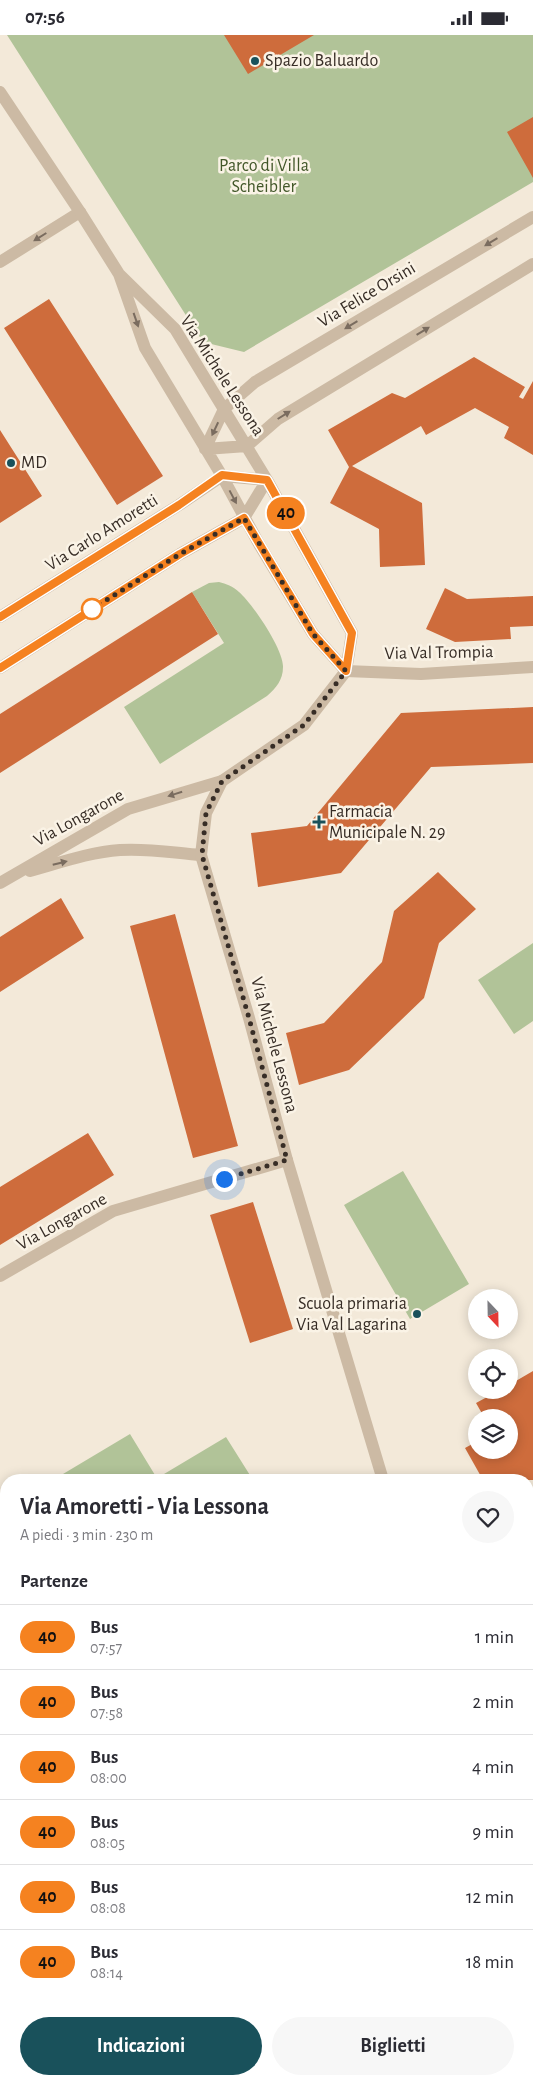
<!DOCTYPE html>
<html lang="it">
<head>
<meta charset="utf-8">
<style>
	body { margin:0; font-family:"Alegreya Sans",sans-serif; background:#f7f7f7; color:#2b2b33; height:100vh; display:flex; flex-direction:column; font-size:19px; white-space:nowrap }
	* { box-sizing:border-box; margin:0 }
	p { font-size:16px; color:#7c7c81 }
	.icon { flex:none; width:28px; height:28px; fill:none; stroke:currentColor; stroke-width:2; stroke-linecap:round; stroke-linejoin:round }
	.map { position:relative; flex:1; overflow:hidden }
	.drawer { position:absolute; left:0px; top:1439px; width:534px; height:611px; display:flex; flex-direction:column; background:#fff; border-radius:20px 20px 0 0; box-shadow:0 2px 12px #0003 }
	.drawer>* { flex:none }
	.badge { padding:0 10px; border-radius:16px; font-size:18px; line-height:32px }
	.needle { width:32px; rotate:158deg }
	.controls { position:absolute; left:468px; top:1254px; display:grid; gap:10px }
	.controls a { display:grid; place-items:center; width:50px; height:50px; border-radius:50%; background:#fff; box-shadow:0 2px 12px #0003; font-size:25px }
	.you { position:absolute; width:25px; height:25px; margin:-12px; border:4px solid #fff; border-radius:50%; background:#1a73e8; box-shadow:0 0 0 8px #1a73e833 }
	.map>.badge { position:absolute; translate:-50% -50%; box-shadow:0 0 0 2px #fff }
	h2 { padding:0 20px; font-size:19px; line-height:45px }
	.round { display:grid; place-items:center; flex:none; width:52px; height:52px; border-radius:26px; background:#f7f7f7 }
	.summary { display:flex; align-items:center; justify-content:space-between; height:85px; padding:0 20px }
	h1 { font-size:24px; font-weight:700; line-height:38px }
	.cta { display:flex; gap:10px; margin-top:auto; padding:10px 20px }
	.cta a { flex:1; height:58px; border-radius:30px; background:#19515b; color:#fff; font-size:20px; font-weight:700; line-height:58px; text-align:center }
	.cta a+a { background:#f7f7f7; color:#2b2b33 }
	ul { padding:0; list-style:none }
	li { display:flex; align-items:center; gap:15px; height:65px; padding:0 20px; border-top:1px solid #e1e1e2 }
	li div { flex:1 }
	li b { display:block; font-size:19px }
	li em { font-style:normal }
	li .badge { min-width:55px; font-weight:700; text-align:center }
	.status { display:flex; justify-content:space-between; align-items:center; height:35px; padding:0 25px; background:#fff; direction:ltr }
	.status svg { height:14px; fill:currentColor }
	.map>svg:first-child { display:block }
	.green { fill:#b1c398 }
	.building { fill:#ce6c3c }
	.lines { fill:none; stroke-linecap:round; stroke-linejoin:round }
	.minor { stroke:#ccbaa4; stroke-width:12 }
	.tertiary { stroke:#ccbaa4; stroke-width:12 }
	.oneway { fill:#7a6c5f }
	.line-casing { stroke:#fff; stroke-width:11 }
	.line { stroke:#f58220; stroke-width:8 }
	.walk { stroke:#372d26; stroke-width:5; stroke-dasharray:0 9 }
	.poi-dot { fill:#19515b; stroke:#faf3e6; stroke-width:2 }
	.stop-dot { fill:#fff; stroke:#f58220; stroke-width:2.5 }
	.labels { text-anchor:middle; dominant-baseline:central; stroke-width:5; stroke-linejoin:round; paint-order:stroke }
	.poi-label { font-size:18px; fill:#372d26; stroke:#faf3e6; text-anchor:start }
	.park-label { font-size:18px; fill:#425729; stroke:#faf3e6 }
	.street-label { font-size:18px; fill:#372d26; stroke:#faf3e6 }
</style>
</head>
<body>
<div class="status"><b>07:56</b><svg viewBox="0 0 49 12"><path d="M0 12V9h3v3zM5 12V6h3v6zM10 12V3h3v9zM15 12V0h3v12zM26 1h20v11H26zM47 4h2v5h-2z"/></svg></div>
<div class="map">
<svg width="533" height="2049" viewBox="0 0 533 2049">
	<rect width="100%" height="100%" fill="#f3e9d9"/>
	<path class="green" d="M7 0H533V147L244 317 203 307Z
		M219 547C226 549 233 551 239 557 252 568 284 615 283 632 283 645 276 653 267 661L160 729 124 672 224 608 192 557 209 548Z
		M533 908V986L514 999 478 945Z
		M403 1136 469 1249 410 1284 344 1170Z
		M130 1399 158 1445H66L63 1439Z
		M226 1402 253 1445H161L159 1442Z
		M6 1468V1706L0 1710V1471Z
		M6 1726V1899L0 1903V1730Z
		M528 1735 533 1742V1822L528 1828Z"/>
	<path class="building" d="M224 0H314L248 39Z
		M533 82V143L507 97Z
		M49 264 163 441 117 470 4 293Z
		M474 322 525 352 519 362 523 364 533 346V420L504 403 509 392 475 373 426 400 421 391 352 431 422 468 425 530 380 532 379 494 330 468 349 432 328 395 392 358 405 363Z
		M0 395 42 461 0 488Z
		M445 553 467 564 533 561V591L510 592 511 604 455 607 426 594Z
		M192 557 218 599 0 738V679Z
		M533 672V728L431 732 341 838 258 852 251 798 307 791 401 678Z
		M438 837 476 874 439 908 424 963 349 1035 299 1050 286 998 324 988 382 927 394 876Z
		M61 863 84 903 0 957V902Z
		M175 879 238 1111 193 1123 130 891Z
		M88 1098 114 1140 0 1210V1152Z
		M253 1167 293 1294 250 1308 210 1180Z
		M533 1336V1445H483L465 1413 476 1407V1415H509V1382H484L476 1368 500 1355H509V1350Z"/>
	<g class="lines">
		<path class="minor" d="M0 227 80 177
			M346 636 421 639 533 632
			M30 836C59 828 90 817 120 815 147 813 175 818 201 820
			M0 848 128 774 222 746
			M0 1241 113 1176 287 1125
			M528 1587 533 1584
			M0 1920 6 1916
			M528 1944 533 1957
			M0 1968 6 1964
			M0 1998 6 1994"/>
		<path class="tertiary" d="M0 57 80 177 119 239 145 313 222 441 259 509 313 599 346 636
			M119 239 175 294 267 445 352 598 346 636 304 690 222 746 206 778 201 820 249 983 287 1125 383 1445
			M247 411 278 384 533 229
			M205 414 224 374 255 347 533 182
			M205 414 247 411
			M222 441 267 445
			M0 582 179 470 222 441
			M0 633 180 519 244 483 267 445
			M528 1708 533 1713
			M528 1852 533 1848"/>
	</g>
	<defs><path id="oneway-solid" d="M-6-.8H1V-3.2L6.5 0L1 3.2V.8H-6Z" transform="scale(1.25)"/></defs>
	<g class="oneway">
		<use href="#oneway-solid" transform="translate(40 202) rotate(148)"/>
		<use href="#oneway-solid" transform="translate(491 207) rotate(149)"/>
		<use href="#oneway-solid" transform="translate(136 285) rotate(71)"/>
		<use href="#oneway-solid" transform="translate(351 290) rotate(149)"/>
		<use href="#oneway-solid" transform="translate(423 296) rotate(-31)"/>
		<use href="#oneway-solid" transform="translate(284 380) rotate(-32)"/>
		<use href="#oneway-solid" transform="translate(215 394) rotate(115)"/>
		<use href="#oneway-solid" transform="translate(233 462) rotate(62)"/>
		<use href="#oneway-solid" transform="translate(175 759) rotate(163)"/>
		<use href="#oneway-solid" transform="translate(60 828) rotate(-14)"/>
	</g>
	<g class="lines">
		<g class="line-casing">
			<path id="line" d="M0 582 179 470 222 440 267 445 352 598 346 636 313 599 244 483 180 519 0 633"/>
		</g>
		<use href="#line" class="line"/>
		<path class="walk" d="M92 574 180 519 244 483 313 599 346 636 304 690 222 746 206 778 202 820 249 983 287 1125 224 1144"/>
	</g>
	<g class="poi-dot">
		<circle cx="255" cy="26" r="5"/>
		<circle cx="11" cy="428" r="5"/>
		<path d="M316.5 779.5h5v5h5v5h-5v5h-5v-5h-5v-5h5z"/>
		<circle cx="417" cy="1279" r="5"/>
	</g>
	<circle class="stop-dot" cx="92" cy="574" r="10"/>
	<g class="labels">
		<g class="poi-label">
			<text x="265" y="26">Spazio Baluardo</text>
			<text x="21" y="428">MD</text>
			<text x="329" y="777">Farmacia<tspan x="329" dy="21">Municipale N. 29</tspan></text>
			<text x="407" y="1269" text-anchor="end">Scuola primaria<tspan x="407" dy="21">Via Val Lagarina</tspan></text>
		</g>
		<g class="park-label">
			<text x="264" y="131">Parco di Villa<tspan x="264" dy="21">Scheibler</tspan></text>
		</g>
		<g class="street-label">
			<text transform="translate(367 260) rotate(-31)">Via Felice Orsini</text>
			<text transform="translate(222 341) rotate(57)">Via Michele Lessona</text>
			<text transform="translate(102 498) rotate(-32)">Via Carlo Amoretti</text>
			<text transform="translate(439 618) rotate(-1)">Via Val Trompia</text>
			<text transform="translate(79 783) rotate(-29)">Via Longarone</text>
			<text transform="translate(274 1010) rotate(75)">Via Michele Lessona</text>
			<text transform="translate(62 1187) rotate(-29)">Via Longarone</text>
		</g>
	</g>
</svg>
<div class="controls">
<a><svg class="needle" viewBox="-14 -14 28 28"><path d="M0-13l5 13h-10z" fill="#e53935"/><path d="M0 13l5-13h-10z" fill="#7c7c81"/></svg></a>
<a><svg class="icon" aria-label="locate" viewBox="0 0 24 24"><circle cx="12" cy="12" r="6"/><path d="M12 2v4M12 18v4M2 12h4M18 12h4"/></svg></a>
<a><svg class="icon" aria-label="layers" viewBox="0 0 24 24"><path d="M12 4l9 5-9 5-9-5zM3 14l9 5 9-5"/></svg></a>
</div>
<div class="you" style="left:224px;top:1144px"></div>
<b class="badge" style="left:286px;top:478px;background:#f58220;color:#111">40</b>
<section class="drawer">
<div class="summary"><div><h1>Via Amoretti - Via Lessona</h1><p>A piedi · 3 min · 230 m</p></div><a class="round"><svg class="icon" aria-label="heart" viewBox="0 0 24 24"><path d="M12 20l-8-8c-3-5 5-10 8-4 3-6 11-1 8 4z"/></svg></a></div>
<h2>Partenze</h2>
<ul>
<li><span class="badge" style="background:#f58220;color:#111">40</span><div><b>Bus</b><p>07:57</p></div><em>1 min</em></li>
<li><span class="badge" style="background:#f58220;color:#111">40</span><div><b>Bus</b><p>07:58</p></div><em>2 min</em></li>
<li><span class="badge" style="background:#f58220;color:#111">40</span><div><b>Bus</b><p>08:00</p></div><em>4 min</em></li>
<li><span class="badge" style="background:#f58220;color:#111">40</span><div><b>Bus</b><p>08:05</p></div><em>9 min</em></li>
<li><span class="badge" style="background:#f58220;color:#111">40</span><div><b>Bus</b><p>08:08</p></div><em>12 min</em></li>
<li><span class="badge" style="background:#f58220;color:#111">40</span><div><b>Bus</b><p>08:14</p></div><em>18 min</em></li>
</ul>
<div class="cta"><a>Indicazioni</a><a>Biglietti</a></div>
</section>
</div>
</body>
</html>
